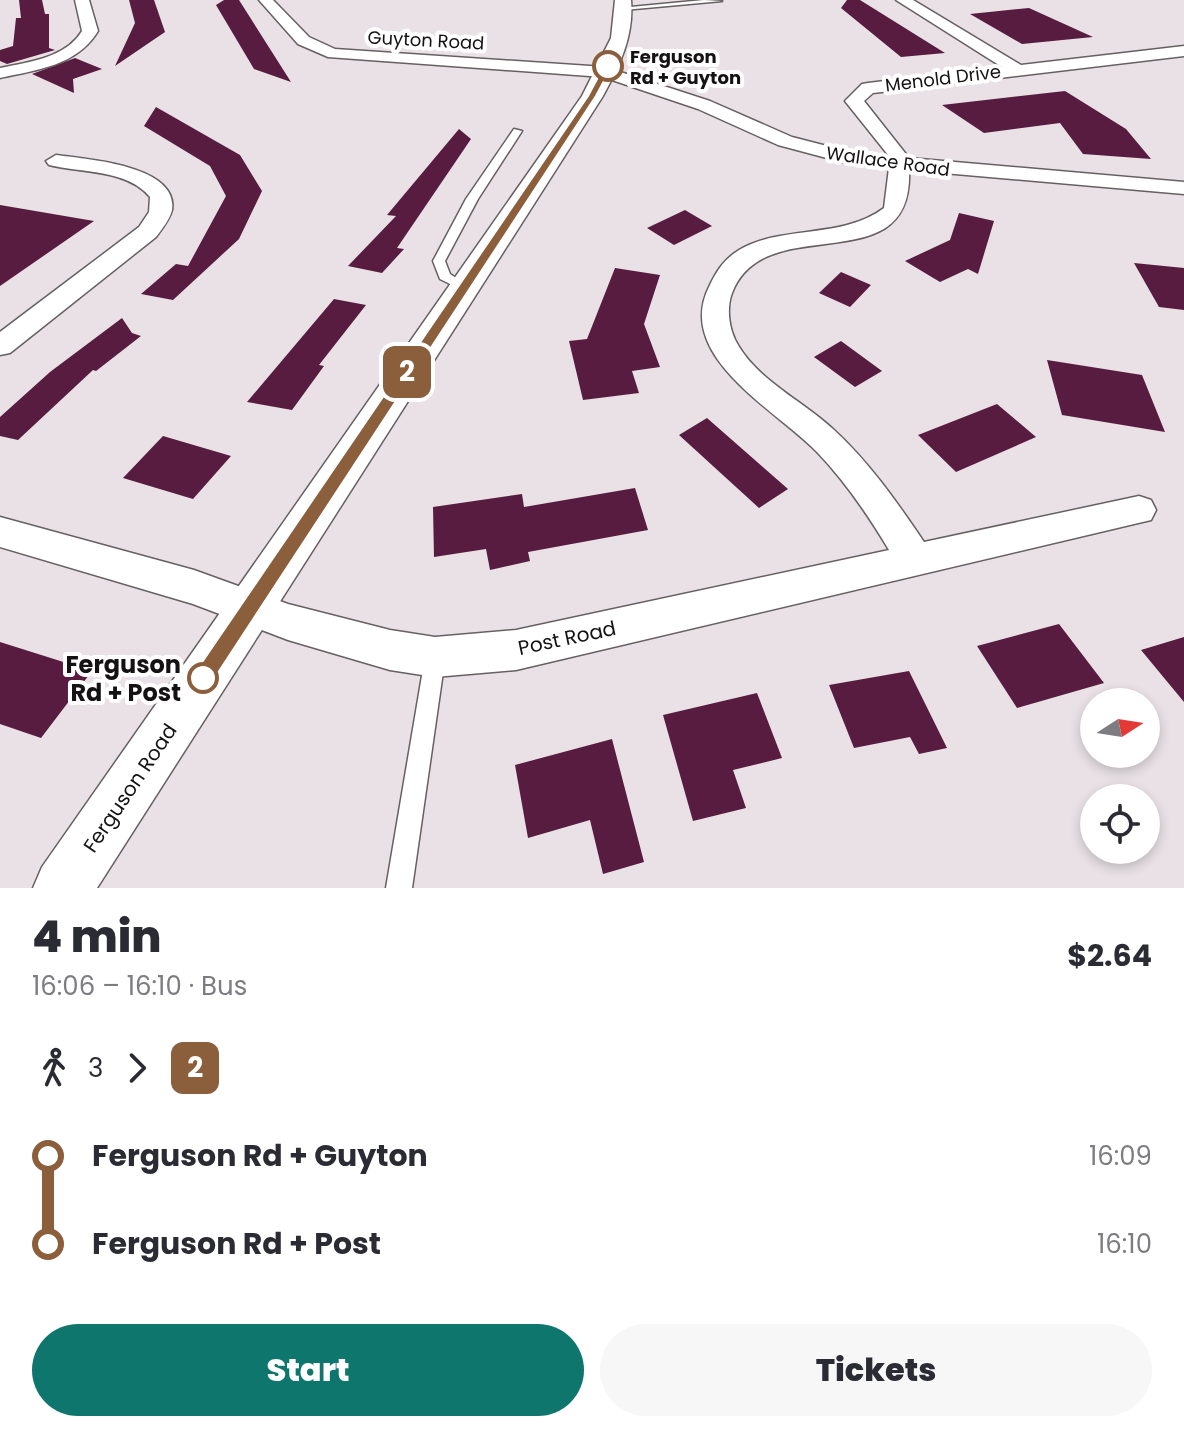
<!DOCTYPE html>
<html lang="en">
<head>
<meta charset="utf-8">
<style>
	body { margin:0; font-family:Poppins,sans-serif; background:#f7f7f7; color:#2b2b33; height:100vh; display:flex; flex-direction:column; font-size:30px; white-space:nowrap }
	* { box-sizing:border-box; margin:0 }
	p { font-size:26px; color:#7c7c81 }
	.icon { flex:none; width:44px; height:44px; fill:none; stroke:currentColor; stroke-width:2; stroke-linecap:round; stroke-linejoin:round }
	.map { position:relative; height:888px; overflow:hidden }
	.side { display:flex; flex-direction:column; background:#fff; flex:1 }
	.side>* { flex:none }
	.badge { padding:0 16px; border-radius:12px; font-size:28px; line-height:52px }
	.needle { width:52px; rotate:78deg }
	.controls { position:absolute; left:1080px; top:688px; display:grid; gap:16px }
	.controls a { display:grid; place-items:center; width:80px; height:80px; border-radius:50%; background:#fff; box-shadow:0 4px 12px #0003; font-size:40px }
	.map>.badge { position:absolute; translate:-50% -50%; box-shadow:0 0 0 4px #fff }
	.legs { display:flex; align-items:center; gap:12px; height:88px; padding:0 32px; font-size:26px }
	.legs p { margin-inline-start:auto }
	.headline { display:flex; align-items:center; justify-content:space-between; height:136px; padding:0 32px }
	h1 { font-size:44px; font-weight:800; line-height:60px }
	.primary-button { display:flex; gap:16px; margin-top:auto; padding:16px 32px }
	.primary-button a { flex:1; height:92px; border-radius:48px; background:#0f766e; color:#fff; font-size:32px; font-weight:800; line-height:92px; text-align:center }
	.primary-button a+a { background:#f7f7f7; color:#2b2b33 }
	ul { padding:0 32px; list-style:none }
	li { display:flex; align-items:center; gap:28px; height:88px; font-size:30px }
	li i { display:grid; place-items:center; width:12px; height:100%; margin:0 10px; background:currentColor }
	li i::after { content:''; width:20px; height:20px; margin:-10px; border:6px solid; border-radius:50%; background:#fff }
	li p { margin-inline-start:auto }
	li:first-child i { background:linear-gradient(#0000 50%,currentColor 0) }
	li:last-child i { background:linear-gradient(currentColor 50%,#0000 0) }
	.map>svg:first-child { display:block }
	.building { fill:#571c40 }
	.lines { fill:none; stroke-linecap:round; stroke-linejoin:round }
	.service-casing { stroke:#676063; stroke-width:3 }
	.minor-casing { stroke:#676063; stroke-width:3 }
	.tertiary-casing { stroke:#676063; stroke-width:3 }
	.service { fill:#fff; fill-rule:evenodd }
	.minor { fill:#fff; fill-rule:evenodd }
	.tertiary { fill:#fff; fill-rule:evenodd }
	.line-1 { fill:#8b5e3c; stroke:#fff; stroke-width:2 }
	.stop-1-dot { fill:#fff; stroke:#8b5e3c; stroke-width:4 }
	.labels { text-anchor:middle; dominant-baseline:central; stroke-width:8; stroke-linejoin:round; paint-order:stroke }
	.far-street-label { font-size:18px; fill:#151214; stroke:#fff }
	.far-stop-label { font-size:18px; font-weight:bold; fill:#151214; stroke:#fff; text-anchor:start }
	.street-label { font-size:20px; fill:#151214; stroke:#fff }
	.near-stop-label { font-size:24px; font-weight:bold; fill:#151214; stroke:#fff; text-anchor:end }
</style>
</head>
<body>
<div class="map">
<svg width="1184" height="888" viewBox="0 0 1184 888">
	<rect width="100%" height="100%" fill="#e9e1e5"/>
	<path class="building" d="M19 0H42L45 14H49V48L55 50 7 64 0 61V50L13 46 16 18H21Z
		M129 0H154L165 32 115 66 135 23Z
		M224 0H239L291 82 254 69 216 5Z
		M847 0H860L945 53 901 57 841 8Z
		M1029 8 1093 37 1022 44 970 14Z
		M75 58 102 69 73 79 74 93 32 74Z
		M1065 91 1126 129 1151 159 1083 154 1060 123 984 133 942 105Z
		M156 107 240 155 262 191 239 239 173 300 141 294 176 264 188 266 226 196 210 166 144 126Z
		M459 129 471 139 397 248 404 249 382 273 348 266 396 216 387 215Z
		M0 205 94 221 0 286Z
		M685 210 712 226 674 245 647 228Z
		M959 213 994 221 978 274 968 269 940 282 905 261 950 240Z
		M1134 263 1184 268V310L1159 307Z
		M615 268 660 275 644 324 660 367 632 371 639 393 583 400 569 341 587 339Z
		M841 272 871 285 850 307 819 293Z
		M334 299 366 305 319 365 324 366 292 410 247 402Z
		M122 318 132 333 141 336 96 371 93 370 18 440 0 436V417L50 372Z
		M841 341 882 371 855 387 814 357Z
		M1047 360 1142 375 1165 432 1062 415Z
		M997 404 1036 437 956 472 918 435Z
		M707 418 788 489 759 508 679 435Z
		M163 436 231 456 193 499 123 478Z
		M635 488 648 530 528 552 530 561 490 570 486 549 434 557 433 507 522 494 524 507Z
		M1059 624 1104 683 1017 708 977 646Z
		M1184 637V702L1141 650Z
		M0 642 92 671 41 738 0 724Z
		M909 671 947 748 919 754 910 737 854 748 829 685Z
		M757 693 782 758 733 770 746 808 693 821 663 715Z
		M612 739 644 862 603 874 590 820 528 838 515 765Z"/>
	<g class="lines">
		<g class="service-casing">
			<path id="service" d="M704 0 722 1 624 10 620 8Z
				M514 129 522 131 478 199 445 261 450 274 470 287 464 291 440 279 433 261 466 199Z
				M435 648 442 651 445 658 412 888H386L425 658 428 651Z"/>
		</g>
		<g class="minor-casing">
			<path id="minor" d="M75 0H89L98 31C77 66 36 70 0 78V68C28 62 66 58 82 31Z
				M259 0H273L309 37 335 49 605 67 710 101 792 137 854 153 889 156 845 101 862 84 868 83 1002 67 896 0H913L1021 65 1184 46V56L873 93 864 101 909 158 1184 182V194L909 170C914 286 765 207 732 293 726 309 729 330 738 345 759 381 803 401 833 429 869 462 897 502 924 542L1139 496 1151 500 1156 510 1151 520 516 670 435 677 390 670 288 640 193 604 0 547V517L194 570 288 604 390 630 435 637 516 630 889 550C868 515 845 481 817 452 778 411 674 357 709 287 716 272 724 259 739 250 784 224 841 240 884 208L889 168 853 165 778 145 698 109 603 77 328 57 298 44Z
				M56 155C85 159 179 165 172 210 170 219 162 229 156 237L10 353 0 355V332L139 227 149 212 150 197C127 169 81 173 49 165L46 161Z"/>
		</g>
		<g class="tertiary-casing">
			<path id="tertiary" d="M615 0H631C634 36 620 65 603 96L97 888H33L42 867 582 96 611 38Z"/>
		</g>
		<use href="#service" class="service"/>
		<use href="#minor" class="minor"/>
		<use href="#tertiary" class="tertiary"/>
	</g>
	<path class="line-1" d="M605 64 612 66 596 96 210 685 203 688 196 685 193 678 196 671 588 96Z"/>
	<g class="stop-1-dot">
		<circle cx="608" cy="66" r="14"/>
		<circle cx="203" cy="678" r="14"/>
	</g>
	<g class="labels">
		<g class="far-street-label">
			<text transform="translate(426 40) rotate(3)">Guyton Road</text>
			<text transform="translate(943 78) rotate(-7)">Menold Drive</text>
			<text transform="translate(888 161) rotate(8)">Wallace Road</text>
		</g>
		<g class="far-stop-label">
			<text x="630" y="56">Ferguson<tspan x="630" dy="21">Rd + Guyton</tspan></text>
		</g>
		<g class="street-label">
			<text transform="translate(567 638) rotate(-12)">Post Road</text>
			<text transform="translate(130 788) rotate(-56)">Ferguson Road</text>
		</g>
		<g class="near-stop-label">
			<text x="181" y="664">Ferguson<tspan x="181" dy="28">Rd + Post</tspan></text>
		</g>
	</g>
</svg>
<div class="controls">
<a><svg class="needle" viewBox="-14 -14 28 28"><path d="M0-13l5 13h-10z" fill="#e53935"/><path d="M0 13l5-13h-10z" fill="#7c7c81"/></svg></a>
<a><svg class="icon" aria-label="locate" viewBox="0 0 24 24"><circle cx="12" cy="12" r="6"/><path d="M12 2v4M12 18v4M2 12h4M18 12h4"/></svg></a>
</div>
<b class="badge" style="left:407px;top:372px;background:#8b5e3c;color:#fff">2</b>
</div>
<section class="side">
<div class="headline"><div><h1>4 min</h1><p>16:06 – 16:10 · Bus</p></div><b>$2.64</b></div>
<div class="legs"><svg class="icon" aria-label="walk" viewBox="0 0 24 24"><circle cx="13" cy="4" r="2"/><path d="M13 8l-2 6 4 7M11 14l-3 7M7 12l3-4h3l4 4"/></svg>3<svg class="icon" aria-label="forward" viewBox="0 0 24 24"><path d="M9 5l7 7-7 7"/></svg><b class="badge" style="background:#8b5e3c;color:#fff">2</b></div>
<ul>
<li><i style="color:#8b5e3c"></i><b>Ferguson Rd + Guyton</b><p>16:09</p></li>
<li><i style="color:#8b5e3c"></i><b>Ferguson Rd + Post</b><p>16:10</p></li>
</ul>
<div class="primary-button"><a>Start</a><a>Tickets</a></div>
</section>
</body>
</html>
